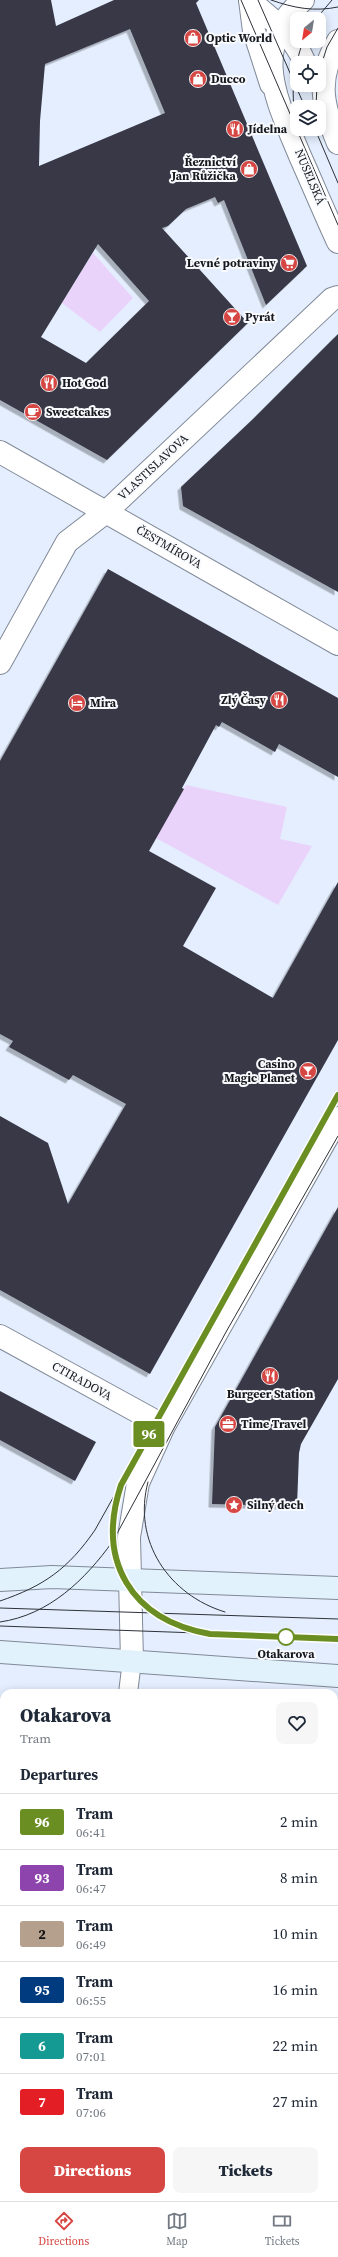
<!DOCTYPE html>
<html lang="en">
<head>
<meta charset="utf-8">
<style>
	body { margin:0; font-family:"Source Serif 4",serif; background:#f6f6f7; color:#1f2937; height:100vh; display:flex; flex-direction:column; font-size:15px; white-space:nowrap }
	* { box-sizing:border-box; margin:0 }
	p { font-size:13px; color:#747a83 }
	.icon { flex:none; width:22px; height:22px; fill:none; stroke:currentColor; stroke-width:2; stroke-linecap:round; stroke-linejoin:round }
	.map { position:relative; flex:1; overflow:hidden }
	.details { position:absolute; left:0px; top:1689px; width:338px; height:512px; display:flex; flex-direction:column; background:#fff; border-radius:12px 12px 0 0; box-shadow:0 2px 10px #0003 }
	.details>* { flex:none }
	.badge { padding:0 8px; border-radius:3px; font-size:14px; line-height:26px }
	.needle { width:26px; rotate:210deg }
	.tools { position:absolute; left:290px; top:12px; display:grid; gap:8px }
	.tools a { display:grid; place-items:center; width:36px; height:36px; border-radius:8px; background:#fff; box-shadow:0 2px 10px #0003; font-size:20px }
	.map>.badge { position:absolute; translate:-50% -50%; box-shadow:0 0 0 2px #fff }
	h2 { padding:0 20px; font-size:15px; line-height:36px }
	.round { display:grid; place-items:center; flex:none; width:42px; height:42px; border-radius:8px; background:#f6f6f7 }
	.summary { display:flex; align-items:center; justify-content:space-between; height:68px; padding:0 20px }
	h1 { font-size:19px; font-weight:800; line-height:30px }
	.primary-button { display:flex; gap:8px; margin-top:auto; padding:8px 20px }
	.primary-button a { flex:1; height:46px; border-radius:8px; background:#d64743; color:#fff; font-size:16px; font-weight:800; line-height:46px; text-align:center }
	.primary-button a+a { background:#f6f6f7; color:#1f2937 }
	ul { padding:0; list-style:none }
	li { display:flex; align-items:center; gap:12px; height:56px; padding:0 20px; border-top:1px solid #e0e1e3 }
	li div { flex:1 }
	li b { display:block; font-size:15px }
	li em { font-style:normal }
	li .badge { min-width:44px; font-weight:700; text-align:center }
	.dock { display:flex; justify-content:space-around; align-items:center; height:56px; border-top:1px solid #e0e1e3; background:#fff; font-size:11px; color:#747a83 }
	.dock a { display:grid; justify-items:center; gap:2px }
	.dock .on { color:#d64743 }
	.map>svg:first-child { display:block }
	.green { fill:#ead3fb }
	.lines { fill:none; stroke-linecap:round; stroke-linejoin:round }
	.stream { stroke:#67c4d3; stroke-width:10 }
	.building { fill:#383846; fill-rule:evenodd; filter:url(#shadow) }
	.service-casing { stroke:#808997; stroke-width:20 }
	.minor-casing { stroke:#808997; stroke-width:24 }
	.tertiary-casing { stroke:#808997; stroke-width:24 }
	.secondary-casing { stroke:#808997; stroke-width:24 }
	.service { stroke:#fff; stroke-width:18 }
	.minor { stroke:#fff; stroke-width:22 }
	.tertiary { stroke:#fff; stroke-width:22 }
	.secondary { stroke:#e1f2fc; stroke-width:22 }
	.tram { stroke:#2e3238; stroke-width:1 }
	.rail { stroke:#2e3238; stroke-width:3 }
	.line-casing { stroke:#fff; stroke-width:9 }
	.line { stroke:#6b8e23; stroke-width:6 }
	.stop-dot { fill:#fff; stroke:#6b8e23; stroke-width:2 }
	.labels { text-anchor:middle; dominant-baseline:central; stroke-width:4; stroke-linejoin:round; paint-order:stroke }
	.poi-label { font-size:12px; font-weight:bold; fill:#15181d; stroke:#f8fafe; text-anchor:start }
	.street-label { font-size:12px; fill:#15181d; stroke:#f8fafe }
	.stop-label { font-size:12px; font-weight:bold; fill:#15181d; stroke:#f8fafe }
</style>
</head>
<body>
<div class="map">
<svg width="338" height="2201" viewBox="0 0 338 2201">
	<defs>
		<filter id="shadow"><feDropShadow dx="-3.5" dy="3.5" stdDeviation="0" flood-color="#0004"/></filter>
	</defs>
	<rect width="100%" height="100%" fill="#e4eefe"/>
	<path class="green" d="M93 253 133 298 100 332 62 303Z
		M186 785 287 807 280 839 312 846 278 905 156 838Z
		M0 1701H4L3 1750 0 1744Z
		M334 1895H338V1985H334Z"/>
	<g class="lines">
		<path class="stream" d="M334 2024H338"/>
	</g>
	<path class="building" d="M0 0H51L56 26 114 0H199L196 3 307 266 266 305 224 200 218 203 215 197 186 209 168 226 162 228 248 323 107 460 0 400ZM130 29 165 113 39 166 40 121 45 64ZM98 244 149 301 86 363 41 337Z
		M338 334V592L183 506 181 487 253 419Z
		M108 569 338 698V777L279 744 275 752 222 722 219 727 216 725 182 788 184 789 149 851 216 888 183 946 273 998 338 882V1040L150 1374 0 1290V1116L48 1143 68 1204 126 1104 73 1075 69 1080 9 1047 13 1041 0 1034V761Z
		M338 1207V1379L301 1444 299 1453 297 1506 212 1504 215 1427Z
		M0 1391 96 1442 75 1481 0 1440Z"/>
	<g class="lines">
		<g class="service-casing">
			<path id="service" d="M128 1693 132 1661
				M334 1757 338 1758
				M0 1823 4 1817"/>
		</g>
		<g class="minor-casing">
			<path id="minor" d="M250 0 254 31 271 84
				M250 1C273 20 293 35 305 63
				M0 452 338 644
				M0 663 67 542 106 512 332 299 338 297
				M0 1336 164 1426
				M132 1661 129 1537 138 1483 164 1426 338 1118
				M334 2087 338 2086
				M269 2197 277 2201"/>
		</g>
		<g class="tertiary-casing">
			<path id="tertiary" d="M303 0C248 48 277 100 300 156 313 185 325 214 338 242
				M338 41C316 79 322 105 338 143"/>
		</g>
		<g class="secondary-casing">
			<path id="secondary" d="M0 1580 52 1577 338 1588
				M0 1652 338 1676"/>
		</g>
		<use href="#service" class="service"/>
		<use href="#minor" class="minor"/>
		<use href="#tertiary" class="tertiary"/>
		<use href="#secondary" class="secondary"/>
		<path class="tram" d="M241 0 338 225
			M258 0 305 107
			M271 0C294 8 314 12 338 7
			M316 19 332 0
			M319 72 327 47 338 28
			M316 107 317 85
			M296 119C290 91 294 68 303 41
			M315 129 338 183
			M148 1482C132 1541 169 1595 225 1612
			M117 1497C99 1553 134 1618 193 1631
			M0 1601C44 1586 68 1569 95 1530L338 1095
			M0 1608 338 1619
			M0 1622C49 1615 85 1580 113 1541L226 1332 338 1136
			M0 1626 338 1638"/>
		<path class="rail" d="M0 2048 4 2054
			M0 2091 4 2096
			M0 2134 4 2140
			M0 2176 4 2182
			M14 2197 17 2201
			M44 2197 47 2201
			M74 2197 77 2201
			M105 2197 108 2201"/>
	</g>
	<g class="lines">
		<g class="line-casing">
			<path id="line" d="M338 1095 121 1485C96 1561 131 1620 210 1634L338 1639"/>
		</g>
		<use href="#line" class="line"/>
	</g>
	<defs>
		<g id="shop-disc" transform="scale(0.9)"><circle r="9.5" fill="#d64743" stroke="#f8fafe"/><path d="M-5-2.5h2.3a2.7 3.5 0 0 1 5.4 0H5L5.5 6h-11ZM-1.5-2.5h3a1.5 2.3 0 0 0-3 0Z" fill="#fff"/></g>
		<g id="restaurant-disc" transform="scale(0.9)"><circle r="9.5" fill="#d64743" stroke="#f8fafe"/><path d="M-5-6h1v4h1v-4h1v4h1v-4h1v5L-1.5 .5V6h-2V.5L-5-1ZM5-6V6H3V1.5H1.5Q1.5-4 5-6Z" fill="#fff"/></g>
		<g id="supermarket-disc" transform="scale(0.9)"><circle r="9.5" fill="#d64743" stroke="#f8fafe"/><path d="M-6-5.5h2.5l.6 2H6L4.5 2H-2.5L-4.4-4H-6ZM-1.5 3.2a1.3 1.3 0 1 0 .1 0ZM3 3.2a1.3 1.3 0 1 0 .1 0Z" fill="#fff"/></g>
		<g id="bar-disc" transform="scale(0.9)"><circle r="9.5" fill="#d64743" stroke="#f8fafe"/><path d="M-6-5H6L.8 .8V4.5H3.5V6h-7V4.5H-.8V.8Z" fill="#fff"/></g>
		<g id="cafe-disc" transform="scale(0.9)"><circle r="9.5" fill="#d64743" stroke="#f8fafe"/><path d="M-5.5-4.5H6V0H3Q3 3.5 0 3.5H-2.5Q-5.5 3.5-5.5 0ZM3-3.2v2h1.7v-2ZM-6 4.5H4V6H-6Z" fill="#fff"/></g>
		<g id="hotel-disc" transform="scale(0.9)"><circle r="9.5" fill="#d64743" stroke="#f8fafe"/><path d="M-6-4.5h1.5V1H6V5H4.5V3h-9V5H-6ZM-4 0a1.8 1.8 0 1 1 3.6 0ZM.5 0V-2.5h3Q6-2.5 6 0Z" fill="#fff"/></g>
		<g id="office-disc" transform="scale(0.9)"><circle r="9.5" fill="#d64743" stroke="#f8fafe"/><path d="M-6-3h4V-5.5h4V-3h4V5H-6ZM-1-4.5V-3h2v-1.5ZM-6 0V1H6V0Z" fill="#fff"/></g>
		<g id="sight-disc" transform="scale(0.9)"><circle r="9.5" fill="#d64743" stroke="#f8fafe"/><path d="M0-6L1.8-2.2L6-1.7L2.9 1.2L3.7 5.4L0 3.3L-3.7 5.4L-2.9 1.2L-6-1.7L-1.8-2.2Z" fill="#fff"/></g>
	</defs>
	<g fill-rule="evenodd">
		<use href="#shop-disc" x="193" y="38"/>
		<use href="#shop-disc" x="198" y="79"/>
		<use href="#restaurant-disc" x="235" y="129"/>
		<use href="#shop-disc" x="249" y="169"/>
		<use href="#supermarket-disc" x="289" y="263"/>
		<use href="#bar-disc" x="232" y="317"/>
		<use href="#restaurant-disc" x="49" y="383"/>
		<use href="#cafe-disc" x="33" y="412"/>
		<use href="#restaurant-disc" x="279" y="700"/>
		<use href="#hotel-disc" x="77" y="703"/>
		<use href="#bar-disc" x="308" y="1071"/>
		<use href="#restaurant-disc" x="270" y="1376"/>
		<use href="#office-disc" x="228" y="1424"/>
		<use href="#sight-disc" x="234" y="1505"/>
	</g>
	<circle class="stop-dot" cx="286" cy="1637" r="8"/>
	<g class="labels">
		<g class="poi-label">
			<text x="206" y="38">Optic World</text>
			<text x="211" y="79">Ducco</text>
			<text x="248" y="129">Jídelna</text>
			<text x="236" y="162" text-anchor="end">Řeznictví<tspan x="236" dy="14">Jan Růžička</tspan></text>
			<text x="276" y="263" text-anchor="end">Levné potraviny</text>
			<text x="245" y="317">Pyrát</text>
			<text x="62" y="383">Hot God</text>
			<text x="46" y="412">Sweetcakes</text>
			<text x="266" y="700" text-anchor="end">Zlý Časy</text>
			<text x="90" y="703">Mira</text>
			<text x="295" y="1064" text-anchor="end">Casino<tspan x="295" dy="14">Magic Planet</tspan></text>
			<text x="270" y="1394" text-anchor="middle">Burgeer Station</text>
			<text x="241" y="1424">Time Travel</text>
			<text x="247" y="1505">Silný dech</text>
		</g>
		<g class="street-label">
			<text transform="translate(310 177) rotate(67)">NUSELSKÁ</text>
			<text transform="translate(153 467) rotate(-43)">VLASTISLAVOVA</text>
			<text transform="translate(169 547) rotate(30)">ČESTMÍROVA</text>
			<text transform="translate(82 1381) rotate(29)">CTIRADOVA</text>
		</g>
		<g class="stop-label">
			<text x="286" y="1654">Otakarova</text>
		</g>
	</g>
</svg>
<div class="tools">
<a><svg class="needle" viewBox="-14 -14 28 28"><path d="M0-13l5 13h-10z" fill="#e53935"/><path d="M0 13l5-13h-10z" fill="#747a83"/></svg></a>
<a><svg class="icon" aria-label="locate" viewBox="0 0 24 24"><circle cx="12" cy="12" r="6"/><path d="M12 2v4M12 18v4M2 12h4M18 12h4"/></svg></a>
<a><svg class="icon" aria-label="layers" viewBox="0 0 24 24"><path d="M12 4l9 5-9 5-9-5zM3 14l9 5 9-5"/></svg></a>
</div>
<b class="badge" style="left:149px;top:1434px;background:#6b8e23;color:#fff">96</b>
<section class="details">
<div class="summary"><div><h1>Otakarova</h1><p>Tram</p></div><a class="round"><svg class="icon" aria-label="heart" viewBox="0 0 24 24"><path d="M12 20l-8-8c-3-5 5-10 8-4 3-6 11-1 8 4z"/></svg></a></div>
<h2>Departures</h2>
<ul>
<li><span class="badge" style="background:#6b8e23;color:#fff">96</span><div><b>Tram</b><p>06:41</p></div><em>2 min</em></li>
<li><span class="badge" style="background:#8e44ad;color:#fff">93</span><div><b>Tram</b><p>06:47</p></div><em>8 min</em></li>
<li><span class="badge" style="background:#b5a08e;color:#111">2</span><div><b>Tram</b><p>06:49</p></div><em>10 min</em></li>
<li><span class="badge" style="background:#003b80;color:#fff">95</span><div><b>Tram</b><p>06:55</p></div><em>16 min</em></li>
<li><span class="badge" style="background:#149a93;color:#fff">6</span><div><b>Tram</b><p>07:01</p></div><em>22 min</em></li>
<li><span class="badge" style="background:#e31e25;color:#fff">7</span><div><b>Tram</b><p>07:06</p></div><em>27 min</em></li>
</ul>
<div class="primary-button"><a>Directions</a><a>Tickets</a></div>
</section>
</div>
<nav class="dock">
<a class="on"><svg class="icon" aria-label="directions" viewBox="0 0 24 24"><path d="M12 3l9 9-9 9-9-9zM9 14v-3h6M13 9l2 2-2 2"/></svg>Directions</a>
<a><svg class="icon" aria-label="map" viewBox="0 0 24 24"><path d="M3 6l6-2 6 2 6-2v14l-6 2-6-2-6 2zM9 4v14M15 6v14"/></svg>Map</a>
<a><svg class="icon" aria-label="tickets" viewBox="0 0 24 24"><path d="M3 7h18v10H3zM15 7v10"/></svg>Tickets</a>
</nav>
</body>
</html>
